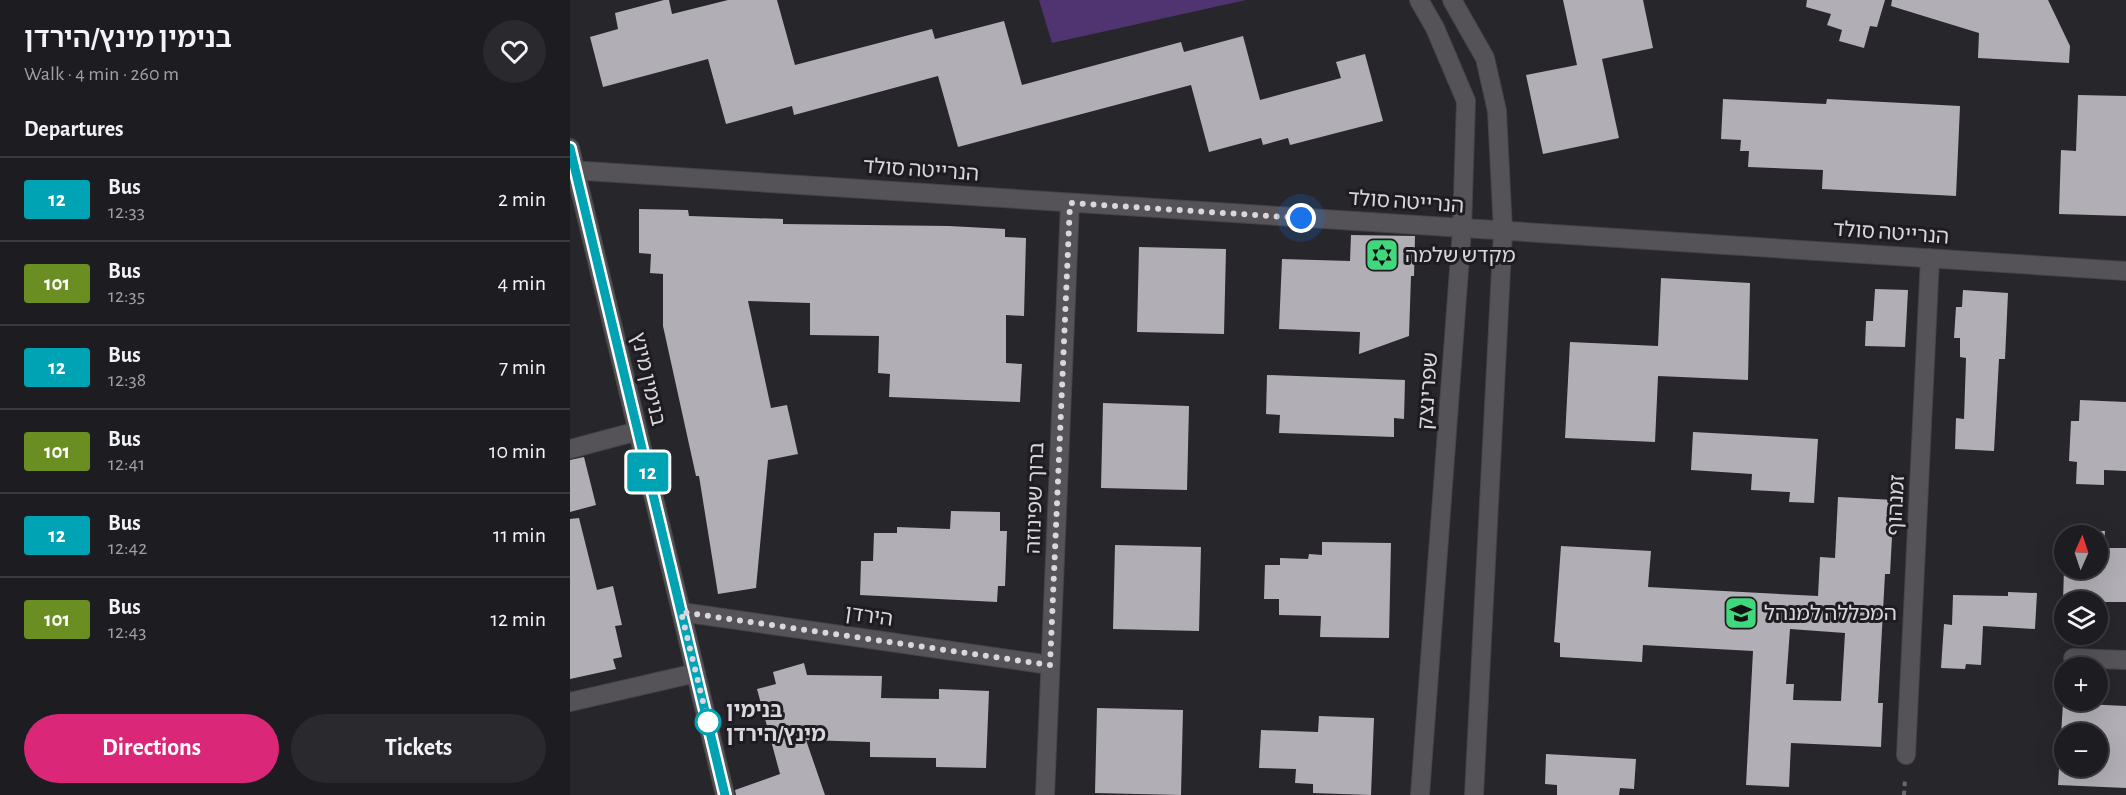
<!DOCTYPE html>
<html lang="en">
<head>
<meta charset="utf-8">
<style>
	body { margin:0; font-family:"Alegreya Sans","Noto Sans Hebrew",sans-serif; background:#2a292d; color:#f1f3f6; height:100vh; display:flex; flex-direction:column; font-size:22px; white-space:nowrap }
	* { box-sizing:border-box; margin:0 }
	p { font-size:20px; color:#a0a1a5 }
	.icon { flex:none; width:33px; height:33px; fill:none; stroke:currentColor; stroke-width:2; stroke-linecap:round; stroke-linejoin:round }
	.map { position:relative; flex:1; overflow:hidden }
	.panel { display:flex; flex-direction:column; background:#1d1c20; width:570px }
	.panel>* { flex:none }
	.badge { padding:0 12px; border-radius:4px; font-size:21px; line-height:39px }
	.needle { width:39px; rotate:3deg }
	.controls { position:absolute; left:1484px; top:525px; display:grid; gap:12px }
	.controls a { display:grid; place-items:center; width:54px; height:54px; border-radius:50%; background:#1d1c20; box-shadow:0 6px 24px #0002,0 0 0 2px #3b3a3e; font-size:30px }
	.you { position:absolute; width:30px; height:30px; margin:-15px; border:4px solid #fff; border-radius:50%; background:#1a73e8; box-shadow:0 0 0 9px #1a73e833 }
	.map>.badge { position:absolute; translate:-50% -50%; box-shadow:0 0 0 3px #fff }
	h2 { padding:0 24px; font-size:22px; line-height:54px }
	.round { display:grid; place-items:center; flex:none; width:63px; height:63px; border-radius:32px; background:#2a292d }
	.summary { display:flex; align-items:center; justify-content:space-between; height:102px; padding:0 24px }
	h1 { font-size:28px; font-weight:600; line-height:45px }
	.action { display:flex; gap:12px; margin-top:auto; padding:12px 24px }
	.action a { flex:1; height:69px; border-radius:36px; background:#db2777; color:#fff; font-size:24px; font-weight:600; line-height:69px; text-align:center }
	.action a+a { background:#2a292d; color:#f1f3f6 }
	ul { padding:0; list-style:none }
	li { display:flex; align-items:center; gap:18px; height:84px; padding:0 24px; border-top:2px solid #3b3a3e }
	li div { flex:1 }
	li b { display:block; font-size:22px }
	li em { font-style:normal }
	li .badge { min-width:66px; font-weight:700; text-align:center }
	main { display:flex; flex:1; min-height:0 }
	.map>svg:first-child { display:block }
	.green { fill:#4f3471 }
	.building { fill:#b1afb5; fill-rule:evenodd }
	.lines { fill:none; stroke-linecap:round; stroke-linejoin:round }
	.minor-casing { stroke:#444347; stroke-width:20 }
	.path { stroke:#69686c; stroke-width:4; stroke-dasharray:4.5 4.5; stroke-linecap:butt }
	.minor { stroke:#555358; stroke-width:18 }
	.line-casing { stroke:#fff; stroke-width:14 }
	.line { stroke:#00a3b4; stroke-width:9 }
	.walk { stroke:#d9d7db; stroke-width:6; stroke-dasharray:0 10.8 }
	.stop-dot { fill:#fff; stroke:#00a3b4; stroke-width:3 }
	.labels { text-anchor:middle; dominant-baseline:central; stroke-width:6; stroke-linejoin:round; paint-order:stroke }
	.street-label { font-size:21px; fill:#d9d7db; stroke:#1e1c21 }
	.poi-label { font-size:21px; fill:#d9d7db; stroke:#1e1c21; text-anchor:start }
	.stop-label { font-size:21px; font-weight:bold; fill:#d9d7db; stroke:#1e1c21; text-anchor:start }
</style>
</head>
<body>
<main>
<section class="panel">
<div class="summary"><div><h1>בנימין מינץ/הירדן</h1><p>Walk · 4 min · 260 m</p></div><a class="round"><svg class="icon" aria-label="heart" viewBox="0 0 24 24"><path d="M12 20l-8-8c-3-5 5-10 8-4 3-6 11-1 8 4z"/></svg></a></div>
<h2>Departures</h2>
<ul>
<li><span class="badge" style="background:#00a3b4;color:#fff">12</span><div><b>Bus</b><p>12:33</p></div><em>2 min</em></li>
<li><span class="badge" style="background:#6b8e23;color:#fff">101</span><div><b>Bus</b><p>12:35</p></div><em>4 min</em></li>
<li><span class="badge" style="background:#00a3b4;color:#fff">12</span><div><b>Bus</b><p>12:38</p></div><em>7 min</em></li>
<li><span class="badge" style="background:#6b8e23;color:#fff">101</span><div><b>Bus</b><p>12:41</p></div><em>10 min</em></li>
<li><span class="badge" style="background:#00a3b4;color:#fff">12</span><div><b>Bus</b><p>12:42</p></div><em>11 min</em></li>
<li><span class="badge" style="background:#6b8e23;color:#fff">101</span><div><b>Bus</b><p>12:43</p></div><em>12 min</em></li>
</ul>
<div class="action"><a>Directions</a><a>Tickets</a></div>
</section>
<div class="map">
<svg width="1556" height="795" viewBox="0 0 1556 795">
	<rect width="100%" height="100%" fill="#27262b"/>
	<path class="green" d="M469 0H676L482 43Z"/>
	<path class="building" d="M94 0H99L102 14 158 0H207L225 65 362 29 365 39 434 21 452 85 611 42 614 52 673 36 690 100 771 78 766 62 795 54 813 121 720 145 718 138 693 145 691 138 639 152 621 85 388 147 368 76 224 115 222 106 156 124 138 59 33 87 20 37 48 29 45 13Z
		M993 0H1073L1083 48 1032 59 1049 138 973 154 956 75 1007 65Z
		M1237 0H1315L1307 27 1300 26 1294 48 1269 41 1272 30 1257 25 1261 14 1236 7Z
		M1322 0H1478L1500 46 1499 63 1408 58 1409 33 1321 6Z
		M1508 95 1556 96V216L1489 214 1491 150 1506 151Z
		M1153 99 1256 104 1257 99 1390 106 1386 196 1252 189 1253 170 1178 167 1179 151H1170L1171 140 1151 139Z
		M69 209 118 210 119 216 213 219V224L379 226 435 229V237L456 238 454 316 436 315V363L452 364 450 402 319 397 320 374 308 373 309 336 240 335V303L178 301 201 408 217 405 228 454 198 460 186 588 148 594 129 476H126L93 326V274L80 273 81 254 69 253Z
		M781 235 845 236 844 276H841L839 336 789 354 790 332 709 329 712 259 780 261Z
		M569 247 656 249 654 334 567 332Z
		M1091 278 1180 283 1178 380 1088 376 1085 442 995 438 1000 342 1088 346Z
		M1305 289 1338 290 1335 347 1295 346 1296 321H1303Z
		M1393 290 1438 293 1435 359H1429L1424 451 1385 449 1386 418 1394 419 1396 358 1390 357V338H1384L1386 307H1392Z
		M697 375 835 380 834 419 824 418V437L709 433 710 415 696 414Z
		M1510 400 1556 402V471L1534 470V485L1506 484 1507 462 1499 461 1501 421H1509Z
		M533 403 619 406 617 490 531 488Z
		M1123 432 1248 439 1244 503 1219 502 1220 492 1181 490 1182 474 1121 470Z
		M14 457 26 505 0 512V460Z
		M1268 497 1324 500 1320 574H1315L1308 703H1313L1311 747 1221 743 1219 787 1176 785 1183 651 1073 645 1072 662 990 657V643L984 642 991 546 1081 551 1078 587 1248 596 1250 557 1265 558ZM1220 629 1275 633 1271 701 1223 700 1224 684H1216Z
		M381 511 430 512V531H437L435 586H428L427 602 290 595 291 561H303L304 533H327V527L380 529Z
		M9 518 27 590 43 586 52 625 45 626 52 657 43 659 46 669 0 679V519Z
		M1505 530 1535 531 1534 548H1556V602H1493L1494 568H1527V536H1504Z
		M752 542 821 543 819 638 750 637 751 616 709 615V599H694L695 565H710V558L738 559 739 554 752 555Z
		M545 545 631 547 629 631 543 629Z
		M1438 592 1467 593 1465 629 1413 626 1411 665 1396 664 1395 669 1371 668 1374 624 1382 625 1383 595 1438 596Z
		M234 663 237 675 312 676 311 698 369 699V689L419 691 416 768 366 767V758L300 757V742L236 740 255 795H166L165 790 210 774 187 689 206 684 203 672Z
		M1493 703 1556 706V788L1488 785ZM1494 734H1527V766H1494Z
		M527 708 613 710 611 795 525 793Z
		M749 716 804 718 801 795 743 793V784L725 783 726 769 689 768 691 730 748 732Z
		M976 754 1066 759 1064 789 1050 788 1049 795H987V785L975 784Z"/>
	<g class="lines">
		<g class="minor-casing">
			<path id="minor" d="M849 0 865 28 896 101 892 229 850 795
				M882 0 915 58 927 111 933 231 904 795
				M0 148 155 795
				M0 170 1556 271
				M0 449 68 431
				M111 612 480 665
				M1503 658 1556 660
				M0 702 126 673
				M1336 755 1360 258
				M475 795 500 203"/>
		</g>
		<path class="path" d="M1334 795 1335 779"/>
		<use href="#minor" class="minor"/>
	</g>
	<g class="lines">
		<g class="line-casing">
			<path id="line" d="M0 148 155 795"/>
		</g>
		<use href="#line" class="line"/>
		<path class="walk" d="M138 722 111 612 480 665 500 203 731 218"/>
	</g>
	<defs>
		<g id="synagogue-square" transform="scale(1.725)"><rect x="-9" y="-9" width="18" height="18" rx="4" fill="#41d77c" stroke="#1e1c21"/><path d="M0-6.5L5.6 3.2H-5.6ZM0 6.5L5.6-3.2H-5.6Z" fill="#111"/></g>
		<g id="university-square" transform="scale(1.725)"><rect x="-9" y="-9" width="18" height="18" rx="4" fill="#41d77c" stroke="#1e1c21"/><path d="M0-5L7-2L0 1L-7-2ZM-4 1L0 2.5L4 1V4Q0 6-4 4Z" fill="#111"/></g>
	</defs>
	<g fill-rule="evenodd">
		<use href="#synagogue-square" x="812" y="255"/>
		<use href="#university-square" x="1171" y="613"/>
	</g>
	<circle class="stop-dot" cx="138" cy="722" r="12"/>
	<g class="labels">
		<g class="street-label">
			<text transform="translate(351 170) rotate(4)">הנרייטה סולד</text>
			<text transform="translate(836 202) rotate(4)">הנרייטה סולד</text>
			<text transform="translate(1321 233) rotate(4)">הנרייטה סולד</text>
			<text transform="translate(78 379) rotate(77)">בנימין מינץ</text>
			<text transform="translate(858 391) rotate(-86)">שפרינצק</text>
			<text transform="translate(465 498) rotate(-88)">ברוך שפינוזה</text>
			<text transform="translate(1326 505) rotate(-87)">זמנהוף</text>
			<text transform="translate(299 616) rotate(8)">הירדן</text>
		</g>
		<g class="poi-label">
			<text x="835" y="255">מקדש שלמה</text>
			<text x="1194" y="613">המכללה למנהל</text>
		</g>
		<g class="stop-label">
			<text x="156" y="710">בנימין<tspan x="156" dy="24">מינץ/הירדן</tspan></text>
		</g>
	</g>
</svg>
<div class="controls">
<a><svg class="needle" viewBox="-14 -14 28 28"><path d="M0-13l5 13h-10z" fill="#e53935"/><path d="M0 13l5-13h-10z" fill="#a0a1a5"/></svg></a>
<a><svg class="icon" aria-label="layers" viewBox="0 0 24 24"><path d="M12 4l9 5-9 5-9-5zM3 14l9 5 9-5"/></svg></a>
<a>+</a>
<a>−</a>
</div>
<div class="you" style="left:731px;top:218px"></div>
<b class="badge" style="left:78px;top:472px;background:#00a3b4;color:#fff">12</b>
</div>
</main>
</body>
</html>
